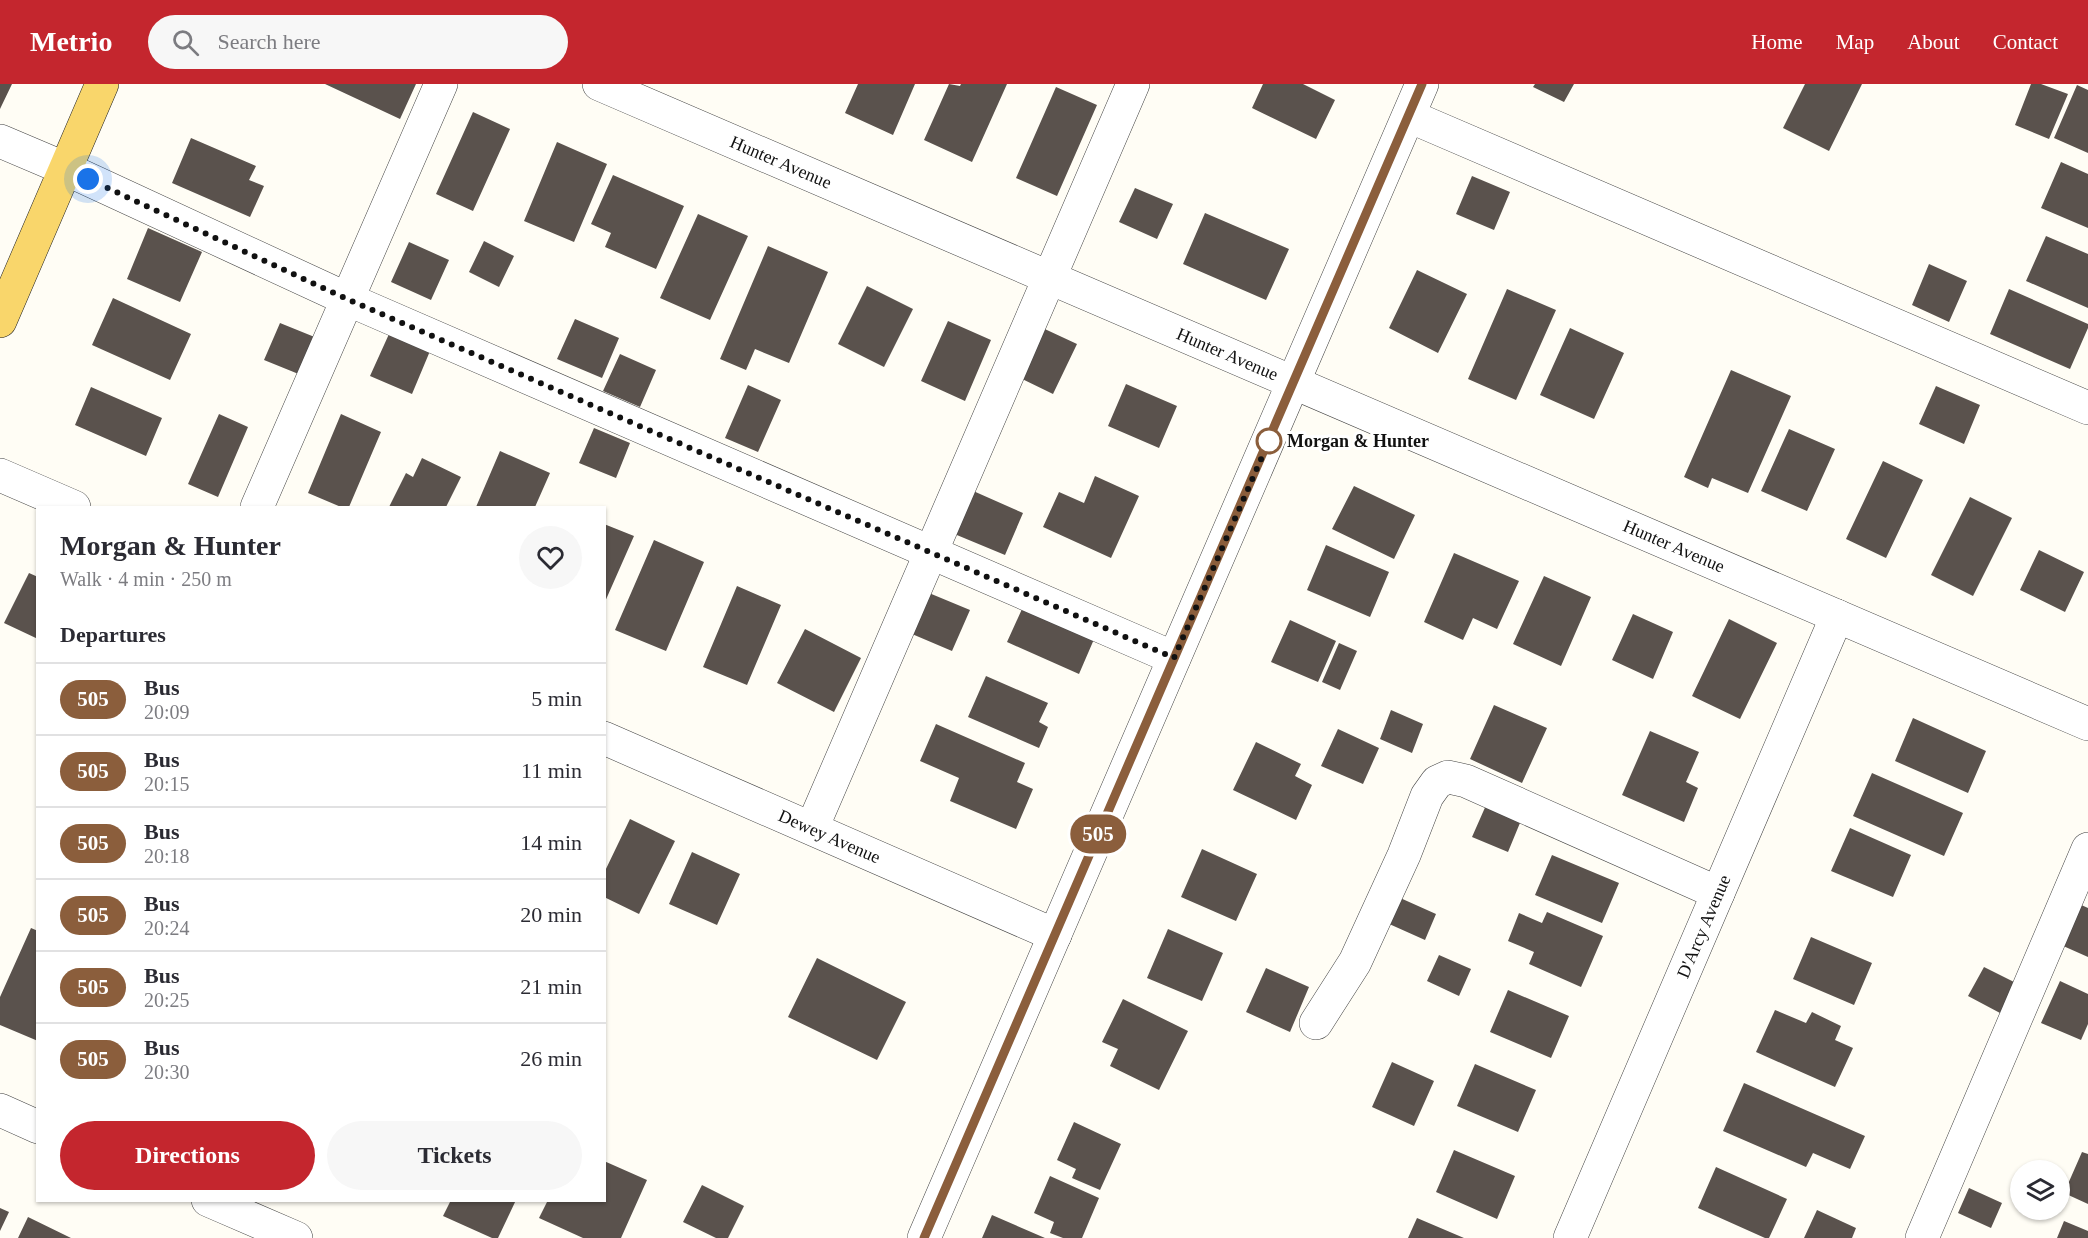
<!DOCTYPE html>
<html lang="en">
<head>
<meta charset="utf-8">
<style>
	body { margin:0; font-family:"Times New Roman",serif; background:#f7f7f7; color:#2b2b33; height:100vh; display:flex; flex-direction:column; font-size:22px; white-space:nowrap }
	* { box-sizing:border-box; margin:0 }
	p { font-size:20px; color:#7c7c81 }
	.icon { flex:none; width:33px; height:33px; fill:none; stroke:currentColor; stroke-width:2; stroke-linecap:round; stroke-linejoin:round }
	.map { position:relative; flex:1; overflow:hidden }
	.side { position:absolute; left:36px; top:422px; width:570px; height:696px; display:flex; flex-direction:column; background:#fff; border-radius:0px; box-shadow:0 2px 4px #0004 }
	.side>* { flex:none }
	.badge { padding:0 12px; border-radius:20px; font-size:21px; line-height:39px }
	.tools { position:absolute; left:2010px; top:1076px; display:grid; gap:12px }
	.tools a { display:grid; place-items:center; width:60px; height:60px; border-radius:50%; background:#fff; box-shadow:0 2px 4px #0004; font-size:30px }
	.you { position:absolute; width:30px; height:30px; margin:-15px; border:4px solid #fff; border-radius:50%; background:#1a73e8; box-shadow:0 0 0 9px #1a73e833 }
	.map>.badge { position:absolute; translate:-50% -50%; box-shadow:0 0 0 3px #fff }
	h2 { padding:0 24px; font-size:22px; line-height:54px }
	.round { display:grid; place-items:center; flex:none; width:63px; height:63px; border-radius:32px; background:#f7f7f7 }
	.summary { display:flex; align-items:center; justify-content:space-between; height:102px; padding:0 24px }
	h1 { font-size:28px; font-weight:700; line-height:45px }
	.action { display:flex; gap:12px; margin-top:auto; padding:12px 24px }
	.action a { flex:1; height:69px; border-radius:36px; background:#c4262e; color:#fff; font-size:24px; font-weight:700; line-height:69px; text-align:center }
	.action a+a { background:#f7f7f7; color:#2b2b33 }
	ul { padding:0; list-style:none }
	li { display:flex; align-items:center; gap:18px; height:72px; padding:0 24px; border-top:2px solid #e1e1e2 }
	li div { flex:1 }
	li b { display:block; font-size:22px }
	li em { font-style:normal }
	li .badge { min-width:66px; font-weight:700; text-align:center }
	header { display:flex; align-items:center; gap:36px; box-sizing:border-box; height:84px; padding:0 30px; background:#c4262e; color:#fff }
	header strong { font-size:28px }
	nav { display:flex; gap:33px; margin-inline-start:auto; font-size:21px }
	.search { width:420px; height:54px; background:#f7f7f7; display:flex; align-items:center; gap:15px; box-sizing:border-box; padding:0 21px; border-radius:33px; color:#7c7c81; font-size:22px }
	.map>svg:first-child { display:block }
	.building { fill:#5a524d }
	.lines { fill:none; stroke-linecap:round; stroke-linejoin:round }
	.minor-casing { stroke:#444; stroke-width:34 }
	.major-casing { stroke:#222; stroke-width:34 }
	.minor { stroke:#fff; stroke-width:33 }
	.major { stroke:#f9d66b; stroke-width:33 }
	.line-casing { stroke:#fff; stroke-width:14 }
	.line { stroke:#8b5e3c; stroke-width:9 }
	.walk { stroke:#111; stroke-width:6; stroke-dasharray:0 10.8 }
	.stop-dot { fill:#fff; stroke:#8b5e3c; stroke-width:3 }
	.labels { text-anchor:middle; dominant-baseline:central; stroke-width:6; stroke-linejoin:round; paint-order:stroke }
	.street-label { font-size:18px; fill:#111; stroke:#fff }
	.stop-label { font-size:18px; font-weight:bold; fill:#111; stroke:#fff; text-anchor:start }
</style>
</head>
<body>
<header>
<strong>Metrio</strong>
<div class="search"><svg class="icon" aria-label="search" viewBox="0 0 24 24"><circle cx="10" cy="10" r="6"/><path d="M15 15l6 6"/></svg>Search here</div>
<nav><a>Home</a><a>Map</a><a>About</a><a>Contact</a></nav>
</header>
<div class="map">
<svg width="2088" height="1154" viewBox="0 0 2088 1154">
	<rect width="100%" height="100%" fill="#fffdf5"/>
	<path class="building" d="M0 0H12L0 25Z
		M325 0H416L400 35Z
		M858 0H915L893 51 845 29Z
		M949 0 960 2 961 0H1007L972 78 924 56Z
		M1263 0H1303L1335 16 1316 55 1252 24Z
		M1535 0H1574L1564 18 1533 3Z
		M1805 0H1862L1829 67 1783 44Z
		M2031 0H2041L2068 10 2049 55 2015 41Z
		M2077 1 2088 6V69L2054 54Z
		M1056 3 1097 21 1057 112 1016 94Z
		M473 28 510 45 473 127 436 110Z
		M191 54 256 82 249 96 264 102 250 133 172 99Z
		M557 58 607 80 574 158 524 137Z
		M2061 78 2088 90V144L2041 124Z
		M613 91 684 122 656 185 605 163 611 149 591 140Z
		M1472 92 1510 108 1494 146 1456 130Z
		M1135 104 1173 120 1157 155 1119 138Z
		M1205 129 1289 165 1266 216 1183 180Z
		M698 130 748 152 710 236 660 214Z
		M148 144 202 168 180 218 127 195Z
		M2046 152 2088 170V224L2026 197Z
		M484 157 514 172 499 203 469 188Z
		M409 158 449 176 431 216 391 198Z
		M768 162 828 188 789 279 755 265 746 286 720 275Z
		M1929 180 1967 197 1949 238 1912 221Z
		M1417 186 1467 210 1438 269 1389 244Z
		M867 202 913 225 884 283 838 260Z
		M1507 205 1556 226 1516 316 1468 295Z
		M2009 205 2088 240V244L2070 285 1990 250Z
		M113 214 191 250 170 296 92 261Z
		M575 235 619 254 602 294 557 275Z
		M948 237 991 256 965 317 921 297Z
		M280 239 317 254 301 291 264 276Z
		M1034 240 1077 260 1053 310 1010 289Z
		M1570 244 1624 269 1594 335 1540 311Z
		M389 250 430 267 412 310 370 292Z
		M620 270 656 286 640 323 603 307Z
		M1731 286 1791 312 1748 409 1712 394 1708 404 1684 393Z
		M1126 300 1177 322 1159 364 1108 342Z
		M748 301 781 316 758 368 725 354Z
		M1936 302 1980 321 1964 360 1919 340Z
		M91 303 162 334 146 372 75 341Z
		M219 330 248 343 218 413 188 400Z
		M341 330 381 348 349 423H341L308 409Z
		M594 344 630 359 616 394 579 379Z
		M1789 345 1835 365 1807 427 1761 407Z
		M500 367 550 389 535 423H476Z
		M422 374 461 393 446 423H389L406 389 413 393Z
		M1883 377 1923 396 1886 474 1846 455Z
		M1095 392 1139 412 1111 474 1043 443 1059 408 1084 419Z
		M1354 402 1415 431 1394 475 1332 445Z
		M971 406 1023 429 1005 471 952 449Z
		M1970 413 2012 434 1973 512 1931 491Z
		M604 440 634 452 604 520Z
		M654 456 704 478 666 567 615 546Z
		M1326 461 1389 488 1370 533 1307 506Z
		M2039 466 2084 488 2065 528 2020 506Z
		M1454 469 1519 497 1497 545 1473 534 1463 556 1424 538Z
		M29 489 38 493V555L4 539Z
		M1544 492 1591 513 1561 582 1513 560Z
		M737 502 781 521 747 601 703 583Z
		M929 509 970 526 952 567 912 550Z
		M1027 514 1098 546 1079 590 1007 558Z
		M1633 530 1673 548 1653 595 1612 576Z
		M1729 535 1777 559 1740 635 1692 612Z
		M1290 536 1336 557 1318 598 1271 578Z
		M805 545 861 574 834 628 777 599Z
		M1339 559 1357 567 1340 606 1322 598Z
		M986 592 1048 619 1039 638 1048 643 1039 664 968 633Z
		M1494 621 1547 644 1522 699 1470 675Z
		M1391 626 1423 640 1412 669 1380 655Z
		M1913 634 1986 667 1968 709 1895 677Z
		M936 640 1025 679 1017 698 1033 705 1016 745 950 717 959 694 920 677Z
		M1338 645 1379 664 1363 700 1321 682Z
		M1650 647 1699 668 1686 698 1698 704 1684 738 1622 711Z
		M1256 658 1301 680 1295 692 1312 701 1296 736 1233 706Z
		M1872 689 1963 729 1944 772 1853 732Z
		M1487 719 1522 734 1508 768 1472 753Z
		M630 735 675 757 639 830 604 813V789Z
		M1850 744 1911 771 1893 813 1831 787Z
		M1202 765 1257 790 1236 837 1181 813Z
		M692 768 740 790 717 841 669 820Z
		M1552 771 1619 799 1602 839 1535 811Z
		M1398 813 1436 830 1425 856 1387 839Z
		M2079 820 2088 824V873L2061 861Z
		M1547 828 1603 852 1581 903 1529 880 1534 868 1508 857 1519 829 1542 839Z
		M31 844 38 847V957L0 941V913Z
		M1168 845 1223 869 1202 917 1147 894Z
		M1811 853 1872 879 1854 921 1793 895Z
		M1439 871 1471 885 1459 912 1427 897Z
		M817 874 906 918 877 976 788 933Z
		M1984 883 2016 899 2000 929 1968 912Z
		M1266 884 1309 903 1290 948 1246 928Z
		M2060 897 2088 910V940L2081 956 2041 939Z
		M1508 906 1569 932 1551 974 1490 948Z
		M1123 915 1188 947 1159 1006 1110 982 1118 965 1102 958Z
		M1775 926 1806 939 1812 928 1841 942 1835 956 1853 964 1835 1003 1756 968Z
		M1392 978 1434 997 1414 1042 1372 1023Z
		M1475 980 1536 1006 1518 1048 1457 1022Z
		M1744 999 1865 1052 1850 1085 1813 1069 1806 1083 1723 1047Z
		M1074 1038 1121 1060 1100 1106 1072 1094 1076 1085 1057 1076Z
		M1454 1066 1515 1092 1497 1135 1436 1108Z
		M2082 1068 2088 1070V1120L2064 1109Z
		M604 1077 647 1096 621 1154H583L539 1134 548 1116H604Z
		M1716 1083 1787 1115 1769 1154H1765L1698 1124Z
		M1050 1092 1099 1114 1082 1154H1063L1050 1149 1054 1138 1034 1129Z
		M702 1101 744 1122 728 1154H716L683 1138Z
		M1969 1104 2002 1119 1991 1144 1958 1129Z
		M451 1116H516L498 1154H492L443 1132Z
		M0 1124 9 1128 0 1147Z
		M1817 1126 1856 1144 1852 1154H1804Z
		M992 1131 1045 1154H982Z
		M28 1133 71 1154H18Z
		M1417 1134 1464 1154H1408Z
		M2064 1137 2088 1147V1154H2057Z"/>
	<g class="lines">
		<g class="minor-casing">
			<g id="minor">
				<path id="s1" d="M599 0 2088 640"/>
				<path d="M1409 32 2088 324"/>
				<path d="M0 57 66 85 347 215 1174 574"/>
				<path d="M0 391 74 423"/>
				<path d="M257 423 441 0"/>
				<path id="s2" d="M604 654 1055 851"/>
				<path d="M812 744 1133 0"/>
				<path d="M1316 939 1355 878 1404 771 1427 712 1437 698 1448 693 1466 697 1718 809"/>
				<path d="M0 1026 38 1043"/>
				<path d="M208 1116 296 1154"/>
				<path d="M924 1154 1422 0"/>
				<path id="s3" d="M1570 1154 1837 532"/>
				<path d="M1922 1154 2088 765"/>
			</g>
		</g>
		<g class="major-casing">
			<path id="major" d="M0 237 102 0"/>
		</g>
		<use href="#minor" class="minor"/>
		<use href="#major" class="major"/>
	</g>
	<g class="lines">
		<g class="line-casing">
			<path id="line" d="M924 1154 1422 0"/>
		</g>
		<use href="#line" class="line"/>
		<path class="walk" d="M88 95 347 215 1174 574 1269 357"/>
	</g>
	<circle class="stop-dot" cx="1269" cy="357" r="12"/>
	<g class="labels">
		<g class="street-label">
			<text stroke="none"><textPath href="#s1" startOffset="198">Hunter Avenue</textPath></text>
			<text stroke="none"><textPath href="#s1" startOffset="684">Hunter Avenue</textPath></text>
			<text stroke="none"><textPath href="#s1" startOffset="1170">Hunter Avenue</textPath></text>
			<text stroke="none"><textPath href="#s2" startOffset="246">Dewey Avenue</textPath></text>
			<text stroke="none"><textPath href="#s3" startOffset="339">D'Arcy Avenue</textPath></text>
		</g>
		<g class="stop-label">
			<text x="1287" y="357">Morgan &amp; Hunter</text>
		</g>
	</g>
</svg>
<div class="tools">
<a><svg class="icon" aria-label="layers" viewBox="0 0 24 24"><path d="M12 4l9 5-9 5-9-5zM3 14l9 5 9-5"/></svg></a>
</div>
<div class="you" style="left:88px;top:95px"></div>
<b class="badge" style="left:1098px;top:750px;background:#8b5e3c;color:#fff">505</b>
<section class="side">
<div class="summary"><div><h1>Morgan &amp; Hunter</h1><p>Walk · 4 min · 250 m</p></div><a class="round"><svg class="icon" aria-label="heart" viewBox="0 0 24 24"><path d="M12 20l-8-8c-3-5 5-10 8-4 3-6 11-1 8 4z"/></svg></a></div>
<h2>Departures</h2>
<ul>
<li><span class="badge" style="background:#8b5e3c;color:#fff">505</span><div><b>Bus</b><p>20:09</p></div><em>5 min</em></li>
<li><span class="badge" style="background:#8b5e3c;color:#fff">505</span><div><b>Bus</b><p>20:15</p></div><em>11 min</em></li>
<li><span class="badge" style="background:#8b5e3c;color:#fff">505</span><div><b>Bus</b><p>20:18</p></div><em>14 min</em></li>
<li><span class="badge" style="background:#8b5e3c;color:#fff">505</span><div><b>Bus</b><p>20:24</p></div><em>20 min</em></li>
<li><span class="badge" style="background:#8b5e3c;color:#fff">505</span><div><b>Bus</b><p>20:25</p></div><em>21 min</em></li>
<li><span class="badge" style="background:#8b5e3c;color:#fff">505</span><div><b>Bus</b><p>20:30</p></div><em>26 min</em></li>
</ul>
<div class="action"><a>Directions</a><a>Tickets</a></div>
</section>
</div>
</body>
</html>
